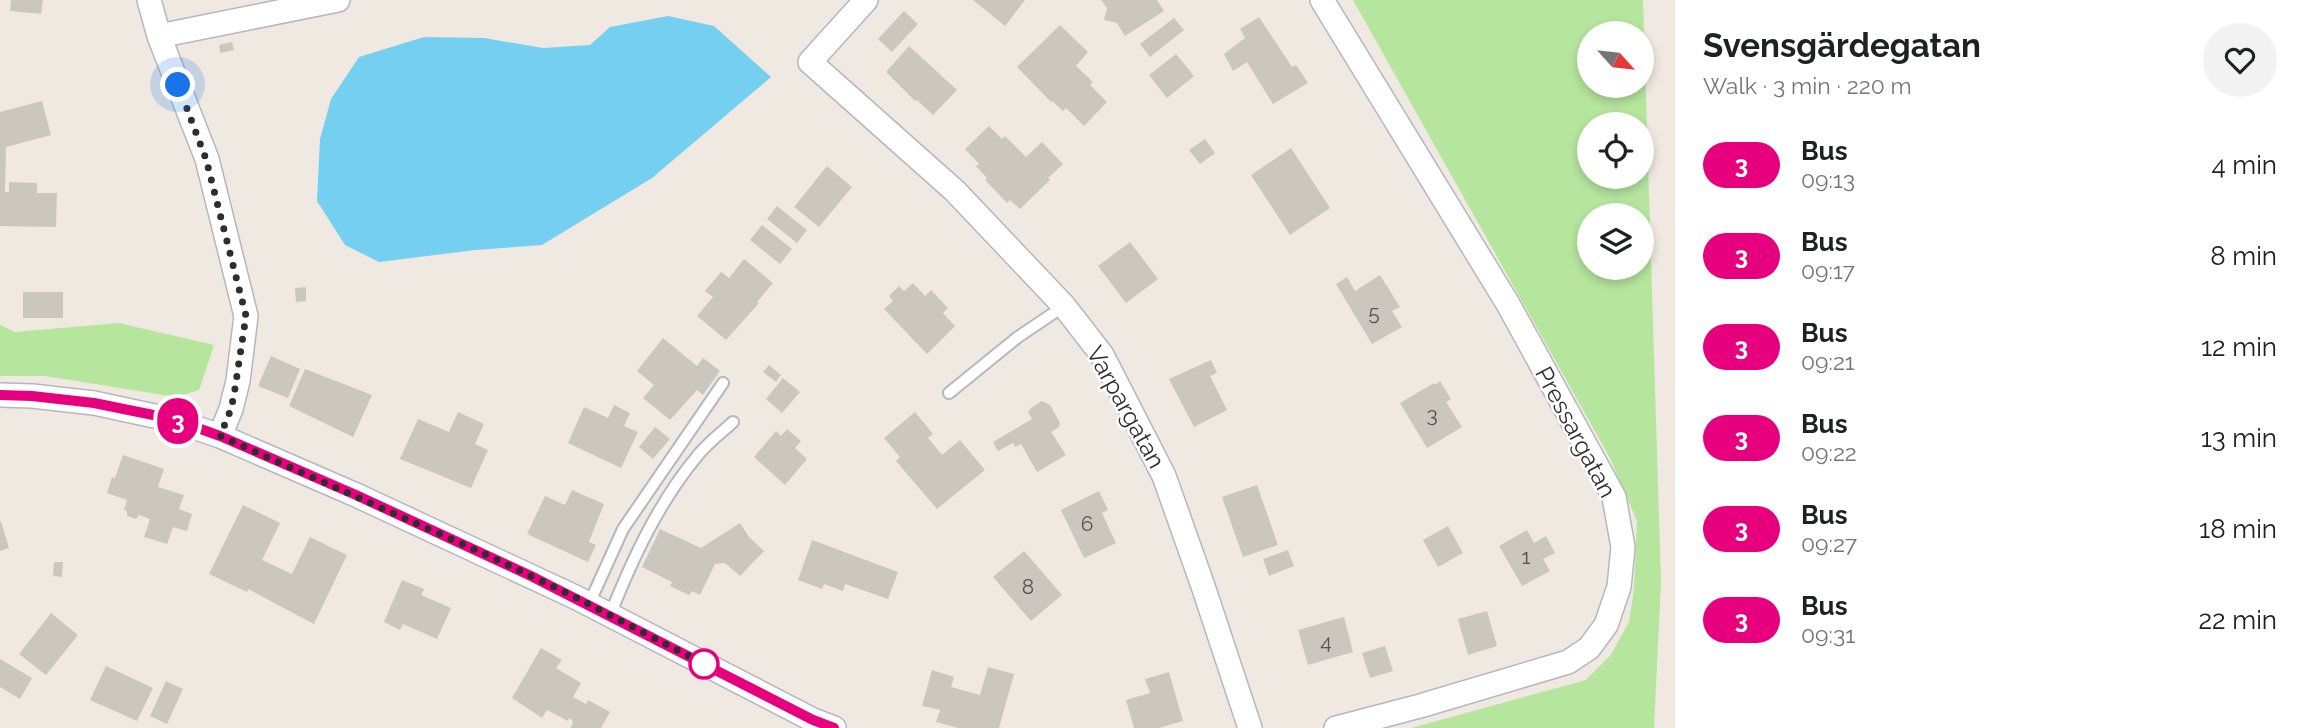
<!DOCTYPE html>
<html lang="en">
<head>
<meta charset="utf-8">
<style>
	body { margin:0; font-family:Raleway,sans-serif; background:#f2f2f2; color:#202124; height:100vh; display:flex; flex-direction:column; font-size:26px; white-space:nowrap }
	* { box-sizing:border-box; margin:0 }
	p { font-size:23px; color:#757577 }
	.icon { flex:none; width:38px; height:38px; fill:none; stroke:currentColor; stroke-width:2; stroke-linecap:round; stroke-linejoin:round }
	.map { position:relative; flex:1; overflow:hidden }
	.drawer { display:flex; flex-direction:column; background:#fff; width:630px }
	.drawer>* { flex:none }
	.badge { padding:0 14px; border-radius:23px; font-size:24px; line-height:46px }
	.needle { width:46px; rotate:117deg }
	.tools { position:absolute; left:1577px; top:21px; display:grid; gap:14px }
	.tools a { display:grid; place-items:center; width:77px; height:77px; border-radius:50%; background:#fff; box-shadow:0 4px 10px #0003; font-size:35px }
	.you { position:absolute; width:35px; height:35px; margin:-18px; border:5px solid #fff; border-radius:50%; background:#1a73e8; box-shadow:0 0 0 10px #1a73e833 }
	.map>.badge { position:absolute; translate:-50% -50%; box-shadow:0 0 0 4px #fff }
	.round { display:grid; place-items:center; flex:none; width:74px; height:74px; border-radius:37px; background:#f2f2f2 }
	.head { display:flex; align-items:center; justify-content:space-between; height:119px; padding:0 28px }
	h1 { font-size:33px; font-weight:700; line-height:52px }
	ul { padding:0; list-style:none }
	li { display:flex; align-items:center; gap:21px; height:91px; padding:0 28px }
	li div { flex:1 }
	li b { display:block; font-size:26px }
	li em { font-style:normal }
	li .badge { min-width:77px; font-weight:700; text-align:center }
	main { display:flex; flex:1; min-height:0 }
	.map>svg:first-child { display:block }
	.green { fill:#b6e59e; fill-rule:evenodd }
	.water { fill:#75cff0 }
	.building { fill:#cbc7bf }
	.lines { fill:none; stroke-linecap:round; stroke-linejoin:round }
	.lane-casing { stroke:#b4b7c1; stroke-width:14 }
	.street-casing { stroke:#b4b7c1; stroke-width:26 }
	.lane { stroke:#fff; stroke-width:10 }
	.street { stroke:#fff; stroke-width:23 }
	.line-casing { stroke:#fff; stroke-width:16 }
	.line { stroke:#e6007e; stroke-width:10 }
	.walk { stroke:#2e2e2e; stroke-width:7; stroke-dasharray:0 12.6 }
	.stop-dot { fill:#fff; stroke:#e6007e; stroke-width:3.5 }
	.labels { text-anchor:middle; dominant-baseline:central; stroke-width:5; stroke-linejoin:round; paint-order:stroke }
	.number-label { font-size:21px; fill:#555452 }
	.street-label { font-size:24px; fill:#2e2e2e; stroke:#fff }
</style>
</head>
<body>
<main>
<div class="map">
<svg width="1675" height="728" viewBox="0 0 1675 728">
	<rect width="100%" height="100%" fill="#efe9e1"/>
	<path class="green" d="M1353 0H1643L1661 582 1654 728H1411L1586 680 1610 656 1629 622 1634 589 1637 521 1610 458ZM1642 33V86H1589V33ZM1642 124V177H1589V124ZM1642 215V268H1589V215Z
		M119 323 214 345 199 390 176 397 45 376H0V325L15 332Z"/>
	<path class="water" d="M668 16 714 26 771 77 652 178 542 245 475 250 379 262 345 245 317 201 320 139 331 99 359 57 424 37 484 38 543 48 590 45 610 27Z"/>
	<path class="building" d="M11 0H43L41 14 10 11Z
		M973 0H1025L1005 26Z
		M1101 0H1157L1164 11 1125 36 1117 23 1104 20 1107 8Z
		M904 11 918 24 892 52 878 39Z
		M1259 17 1292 67 1296 65 1308 83 1273 104 1247 62 1233 71 1224 54 1245 38 1240 29Z
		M1174 18 1184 30 1150 57 1140 44Z
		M1060 25 1088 52 1076 66 1093 82 1090 85 1107 102 1084 126 1066 108 1063 111 1052 101 1051 102 1017 67Z
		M232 42 234 50 220 53 219 45Z
		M909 46 957 90 933 115 917 100 915 101 886 72Z
		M1176 54 1194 76 1167 98 1149 75Z
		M42 101 51 135 6 147 5 192H9V182L37 183V193H57L56 227 0 226V112Z
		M989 126 1002 139 1005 136 1026 157 1042 142 1063 164 1048 178 1050 180 1020 209 1010 200 1007 203 985 180 987 178 976 166 979 164 965 149Z
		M1205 139 1215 153 1200 164 1189 150Z
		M1291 148 1330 208 1290 235 1251 175Z
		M827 166 852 187 819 227 794 207Z
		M777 206 807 230 797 243 767 219Z
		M762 225 792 249 780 264 750 240Z
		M1130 242 1158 279 1126 303 1098 266Z
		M744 259 773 283 757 302 759 303 726 340 697 316 713 297 705 291 721 272 729 278Z
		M1380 275 1400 307 1392 311 1402 327 1372 344 1336 284 1347 277 1355 291Z
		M913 283 925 296 931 290 948 308 943 313 955 326 927 354 884 309 893 301 889 296 899 286 904 291Z
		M306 287V301L296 302 295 288Z
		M23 292H63V318H23Z
		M663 338 697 366 703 358 720 371 703 395 697 390 670 420 643 398 654 385 637 371Z
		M271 356 300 369 288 398 258 386Z
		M1211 360 1217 373 1210 376 1227 410 1194 427 1169 379Z
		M769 365 781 375 776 382 763 372Z
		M305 369 372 395 353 437 289 406Z
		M783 378 800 392 782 413 766 399Z
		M1440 381 1451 399 1446 402 1462 427 1427 448 1400 403 1434 383 1435 385Z
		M1042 401 1050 405 1060 423 1059 427 1051 432 1066 455 1037 472 1021 444 1015 447 1013 443 998 451 993 442 1032 419 1028 412 1031 408Z
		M614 405 630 413 624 426 638 432 621 468 568 443 584 407 608 418Z
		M458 412 484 424 475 444 488 450 471 488 400 459 418 419 449 432Z
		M915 412 933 434 928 438 942 455 960 440 985 470 937 509 896 461 900 457 884 438Z
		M655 427 670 439 653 459 639 447Z
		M787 429 801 441 795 448 807 459 785 485 754 457 776 431 781 436Z
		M123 455 164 469 158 487 184 495 179 509 192 514 187 531 173 527 167 544 144 537 150 519 139 515 136 519 127 516V511L124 510 127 500 107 493 112 477 115 478Z
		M1257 485 1278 545 1243 557 1222 497Z
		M572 490 604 504 589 542 596 545 588 562 527 534 545 496 565 505Z
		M1099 491 1108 510 1102 513 1116 543 1084 558 1061 510Z
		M243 505 280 523 262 560 292 574 310 537 347 555 314 624 248 589 247 592 209 574Z
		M1 521 9 548 0 551V522Z
		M740 523 749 537 764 551 740 576 725 563 715 564 700 595 692 591 689 595 670 586 672 582 642 567 660 529 701 548Z
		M1448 526 1463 553 1438 567 1423 540Z
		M1527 530 1534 543 1546 536 1555 553 1543 559 1550 571 1522 586 1499 546Z
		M812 540 898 572 888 599 845 584 843 591 824 584 822 589 798 580Z
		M1288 550 1294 566 1269 576 1263 559Z
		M1024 551 1062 595 1031 621 993 577Z
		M54 562H63L62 577 53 576Z
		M402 580 424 589 421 595 451 608 437 639 403 624 400 630 384 622Z
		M1487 611 1497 646 1468 655 1458 619Z
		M51 613 78 635 46 675 19 654Z
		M1344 617 1353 652 1308 665 1298 630Z
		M1385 646 1393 671 1370 678 1362 653Z
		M541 648 562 660 556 668 581 683 573 697 586 704 588 700 610 712 601 728H570L573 724 572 720 569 718 568 721 547 710 542 718 512 698Z
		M0 659 32 678 20 699 0 687Z
		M106 666 153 688 137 721 90 700Z
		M988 667 1014 674 999 728H958L936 722 940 710 922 706 932 670 954 677 951 687 980 695Z
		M1169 672 1183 721 1159 728H1134L1126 700 1150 693 1145 679Z
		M166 681 183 689 167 724 150 716Z"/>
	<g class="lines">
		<g class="lane-casing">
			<path id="lane" d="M949 393 1018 337 1064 306
				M589 604 623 529 723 383
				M610 615C633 558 658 503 698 455 708 443 721 433 733 422"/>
		</g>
		<g class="street-casing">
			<path id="street" d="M149 0 159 36 207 159 246 316 238 381 231 409 220 436
				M866 0 810 62 955 191 1064 306 1102 355 1164 476 1203 586 1250 728
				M1322 0 1508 304 1614 497 1623 547 1619 587 1606 625 1589 648 1568 662 1420 706 1336 728
				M159 36 338 0
				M0 395 32 396 94 403 173 420 220 436 356 495 575 597 813 720 834 728"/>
		</g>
		<use href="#lane" class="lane"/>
		<use href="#street" class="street"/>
	</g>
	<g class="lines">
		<g class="line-casing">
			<path id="line" d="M0 395 32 396 94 403 173 419 220 436 356 495 531 576 813 720 834 728"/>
		</g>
		<use href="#line" class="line"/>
		<path class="walk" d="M178 85 206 159 246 316 234 395 231 409 220 436 487 555 575 597 704 664"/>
	</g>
	<circle class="stop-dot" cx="704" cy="664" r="14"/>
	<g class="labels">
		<g class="number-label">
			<text x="1374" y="312">5</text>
			<text x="1432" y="414">3</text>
			<text x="1087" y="523">6</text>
			<text x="1526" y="556">1</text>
			<text x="1028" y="586">8</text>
			<text x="1326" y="641">4</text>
		</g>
		<g class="street-label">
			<text transform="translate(1126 407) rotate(61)">Varpargatan</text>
			<text transform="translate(1576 432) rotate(62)">Pressargatan</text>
		</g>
	</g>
</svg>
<div class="tools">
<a><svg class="needle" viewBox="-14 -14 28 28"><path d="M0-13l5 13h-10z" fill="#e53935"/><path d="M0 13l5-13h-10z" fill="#757577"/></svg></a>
<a><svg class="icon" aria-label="locate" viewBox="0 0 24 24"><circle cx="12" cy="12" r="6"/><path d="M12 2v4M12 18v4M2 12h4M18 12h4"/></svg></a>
<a><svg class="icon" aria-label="layers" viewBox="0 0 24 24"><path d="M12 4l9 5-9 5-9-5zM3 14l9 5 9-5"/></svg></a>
</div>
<div class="you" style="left:178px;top:85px"></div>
<b class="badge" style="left:178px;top:421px;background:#e6007e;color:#fff">3</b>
</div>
<section class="drawer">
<div class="head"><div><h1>Svensgärdegatan</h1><p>Walk · 3 min · 220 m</p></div><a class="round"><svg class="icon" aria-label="heart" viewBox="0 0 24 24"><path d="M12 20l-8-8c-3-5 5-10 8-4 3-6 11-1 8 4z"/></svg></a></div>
<ul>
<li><span class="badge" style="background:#e6007e;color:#fff">3</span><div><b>Bus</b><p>09:13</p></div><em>4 min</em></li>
<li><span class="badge" style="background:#e6007e;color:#fff">3</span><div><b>Bus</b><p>09:17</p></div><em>8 min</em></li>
<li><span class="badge" style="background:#e6007e;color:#fff">3</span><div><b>Bus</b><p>09:21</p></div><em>12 min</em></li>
<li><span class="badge" style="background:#e6007e;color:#fff">3</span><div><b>Bus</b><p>09:22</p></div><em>13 min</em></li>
<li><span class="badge" style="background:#e6007e;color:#fff">3</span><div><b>Bus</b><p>09:27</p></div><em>18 min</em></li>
<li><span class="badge" style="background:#e6007e;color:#fff">3</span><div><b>Bus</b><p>09:31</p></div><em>22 min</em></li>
</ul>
</section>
</main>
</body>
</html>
